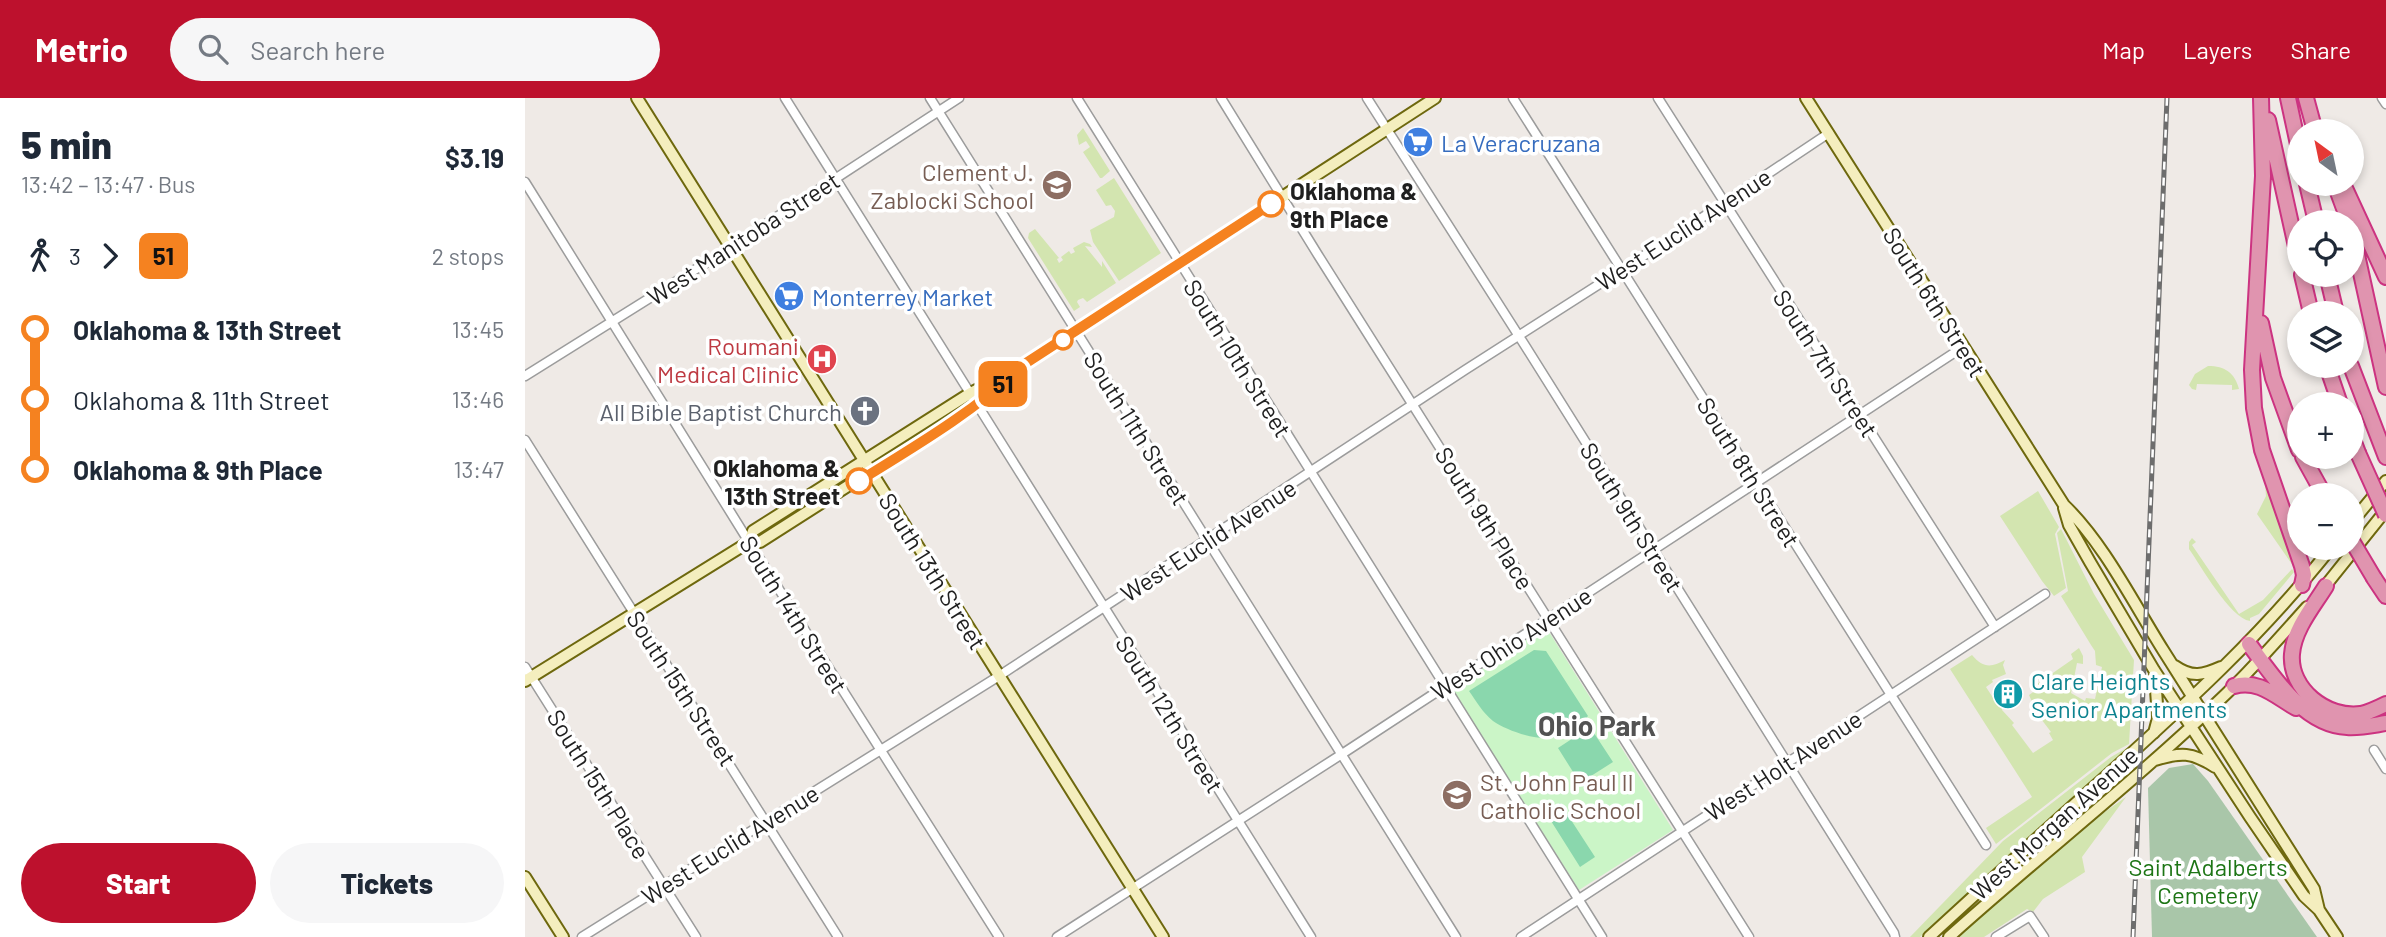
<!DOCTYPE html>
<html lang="en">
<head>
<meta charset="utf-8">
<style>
	body { margin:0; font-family:Barlow,sans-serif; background:#f6f6f7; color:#1f2937; height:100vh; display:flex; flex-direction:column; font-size:26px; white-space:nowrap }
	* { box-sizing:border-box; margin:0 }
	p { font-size:23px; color:#747a83 }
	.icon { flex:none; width:38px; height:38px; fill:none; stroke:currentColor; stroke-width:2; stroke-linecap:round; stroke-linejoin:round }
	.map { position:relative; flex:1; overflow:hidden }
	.panel { display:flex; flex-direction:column; background:#fff; width:525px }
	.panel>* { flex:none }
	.badge { padding:0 14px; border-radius:10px; font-size:24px; line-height:46px }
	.needle { width:46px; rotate:327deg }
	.tools { position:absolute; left:1762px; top:21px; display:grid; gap:14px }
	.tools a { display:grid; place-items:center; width:77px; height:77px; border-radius:50%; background:#fff; box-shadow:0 4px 10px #0003; font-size:35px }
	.map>.badge { position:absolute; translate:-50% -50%; box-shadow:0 0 0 4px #fff }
	.legs { display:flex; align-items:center; gap:10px; height:77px; padding:0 21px; font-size:23px }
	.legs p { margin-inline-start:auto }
	.summary { display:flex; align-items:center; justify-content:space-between; height:119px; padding:0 21px }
	h1 { font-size:38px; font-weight:800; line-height:52px }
	.cta { display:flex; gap:14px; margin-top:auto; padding:14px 21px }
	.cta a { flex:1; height:80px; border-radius:42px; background:#bd112d; color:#fff; font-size:28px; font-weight:800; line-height:80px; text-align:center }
	.cta a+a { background:#f6f6f7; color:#1f2937 }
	ul { padding:0 21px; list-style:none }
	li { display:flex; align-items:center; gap:24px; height:70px; font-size:26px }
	li i { display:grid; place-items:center; width:10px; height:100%; margin:0 9px; background:currentColor }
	li i::after { content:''; width:18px; height:18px; margin:-9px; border:5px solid; border-radius:50%; background:#fff }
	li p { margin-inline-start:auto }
	li:first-child i { background:linear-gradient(#0000 50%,currentColor 0) }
	li:last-child i { background:linear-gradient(currentColor 50%,#0000 0) }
	header { display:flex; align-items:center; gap:42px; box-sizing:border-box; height:98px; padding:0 35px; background:#bd112d; color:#fff }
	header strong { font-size:33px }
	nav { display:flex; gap:38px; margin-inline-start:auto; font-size:24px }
	.search { width:490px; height:63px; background:#f6f6f7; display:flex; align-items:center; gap:18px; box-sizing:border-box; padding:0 24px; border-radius:38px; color:#747a83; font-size:26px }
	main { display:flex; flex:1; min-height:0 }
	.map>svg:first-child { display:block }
	.grass { fill:#d3e5b0 }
	.cemetery { fill:#a9c6a9 }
	.park { fill:#cbf5c7 }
	.pitch { fill:#8ad7ad }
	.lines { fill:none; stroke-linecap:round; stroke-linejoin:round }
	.street-casing { stroke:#9c9c9c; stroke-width:11 }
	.secondary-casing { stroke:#6e680e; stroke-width:14 }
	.highway-casing { stroke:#cc3381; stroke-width:18 }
	.street { stroke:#fff; stroke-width:8 }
	.secondary { stroke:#f4eebe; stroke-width:10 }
	.highway { stroke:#e094af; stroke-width:14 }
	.rail-casing { stroke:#6d6d6d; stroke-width:5 }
	.rail { stroke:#fff; stroke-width:2.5; stroke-dasharray:8; stroke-linecap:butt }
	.highway-bridge-casing { stroke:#cc3381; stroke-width:18; stroke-linecap:butt }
	.highway-bridge { stroke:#e094af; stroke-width:14 }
	.line-1-casing { stroke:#fff; stroke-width:16 }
	.line-1 { stroke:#f58220; stroke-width:10 }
	.stop-1-dot { fill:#fff; stroke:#f58220; stroke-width:3.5 }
	.labels { text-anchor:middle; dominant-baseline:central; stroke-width:7; stroke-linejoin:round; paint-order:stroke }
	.shop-label { font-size:24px; fill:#366cbe; stroke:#fff; text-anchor:start }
	.education-label { font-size:24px; fill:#785e54; stroke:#fff; text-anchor:end }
	.stop-label { font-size:24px; font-weight:bold; fill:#1f1f1f; stroke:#fff; text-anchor:start }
	.street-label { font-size:24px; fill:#1f1f1f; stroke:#fff }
	.health-label { font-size:24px; fill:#be3a42; stroke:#fff; text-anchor:end }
	.worship-label { font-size:24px; fill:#5b616d; stroke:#fff; text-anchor:end }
	.culture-label { font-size:24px; fill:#0d838f; stroke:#fff; text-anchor:start }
	.park-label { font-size:24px; fill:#1d7515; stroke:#fff }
	.quarter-label { font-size:28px; font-weight:bold; fill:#525252; stroke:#fff }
</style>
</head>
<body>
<header>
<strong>Metrio</strong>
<div class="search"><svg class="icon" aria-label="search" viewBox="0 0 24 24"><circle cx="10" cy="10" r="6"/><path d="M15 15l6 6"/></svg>Search here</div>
<nav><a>Map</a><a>Layers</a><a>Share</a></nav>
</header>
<main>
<section class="panel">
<div class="summary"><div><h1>5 min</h1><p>13:42 – 13:47 · Bus</p></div><b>$3.19</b></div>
<div class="legs"><svg class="icon" aria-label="walk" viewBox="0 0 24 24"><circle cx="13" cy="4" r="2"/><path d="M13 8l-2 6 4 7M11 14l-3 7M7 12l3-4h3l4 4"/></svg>3<svg class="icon" aria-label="forward" viewBox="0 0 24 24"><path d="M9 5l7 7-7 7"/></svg><b class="badge" style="background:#f58220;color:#111">51</b><p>2 stops</p></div>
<ul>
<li><i style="color:#f58220"></i><b>Oklahoma &amp; 13th Street</b><p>13:45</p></li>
<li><i style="color:#f58220"></i><span>Oklahoma &amp; 11th Street</span><p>13:46</p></li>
<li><i style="color:#f58220"></i><b>Oklahoma &amp; 9th Place</b><p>13:47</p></li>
</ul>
<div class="cta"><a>Start</a><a>Tickets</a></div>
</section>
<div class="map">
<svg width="1861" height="839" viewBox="0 0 1861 839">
	<rect width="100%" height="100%" fill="#efeae6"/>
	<path class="grass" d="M558 30 585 73 577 80H575L558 54 565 49 561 43 554 47 552 37Z
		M589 80 636 155 594 183 568 144 565 132 589 119 590 113 586 107 581 108 571 92Z
		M510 131 534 160 532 161 534 165 538 162 536 159 544 153 546 156 550 154 548 150 559 144 565 146 567 149 560 148 577 169V163L591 185 562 204 558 200 553 202 552 204 555 209 549 213 503 140 504 135Z
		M1683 268C1700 268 1710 275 1714 291L1707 292V287L1672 286 1671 292 1667 291 1664 287 1670 276Z
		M1743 384 1771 472 1732 416 1741 398 1740 385Z
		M1513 393 1534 429 1530 436 1541 490 1529 498 1517 483 1475 418Z
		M1536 431 1569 496 1609 562 1604 646 1587 655 1471 746 1461 730 1507 699 1425 571 1447 557C1458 570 1466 570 1480 562L1478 567 1481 576 1467 582 1468 584 1461 589 1474 609 1477 607V612L1489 625 1487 627 1508 655 1528 642 1524 635 1526 634 1507 609 1509 608 1504 597 1514 590 1512 586 1548 561 1546 556 1554 550 1558 558V566L1552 565 1546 595 1560 603 1561 600 1570 601 1577 569 1571 567 1570 553 1566 547 1536 498 1543 493 1532 435Z
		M1667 440 1671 444 1667 447 1714 516 1738 502 1767 471 1769 474 1734 516 1725 520V523C1705 520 1676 468 1664 451V444Z
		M1605 648 1395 839H1385L1478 743 1586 659Z
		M1601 699 1557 759 1560 774 1518 801 1508 814 1502 811 1459 839H1432C1486 789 1540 741 1601 699Z"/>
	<path class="cemetery" d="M1668 666 1683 683 1792 839H1627L1623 690 1644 670Z"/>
	<path class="park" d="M1021 529 1148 732 1054 792 926 590Z"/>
	<path class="pitch" d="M1009 552 1021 553 1063 618C1056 627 1043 636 1031 639 1015 644 982 633 968 623 958 615 951 603 944 593Z
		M1065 629 1088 664 1055 685 1033 650Z
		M1035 705 1070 759 1055 769 1021 715Z"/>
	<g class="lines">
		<g class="street-casing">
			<path id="street" d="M260 0 786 839
				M405 0 931 839
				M552 0 1077 839
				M696 0 793 157 1224 839
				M842 0 999 246 1369 835 1370 839
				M988 0 1461 747
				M1133 0 1470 529
				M1857 0 1861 6
				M0 84 224 444 474 839
				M0 278 195 156 434 0
				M0 342 313 839
				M0 569 171 839
				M1849 652 1861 671
				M57 839 474 578 940 272 1148 139 1304 35
				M532 839 817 656 1438 249
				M996 839 1520 496
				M1471 839 1505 818 1519 839"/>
		</g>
		<g class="secondary-casing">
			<path id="secondary" d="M112 0 638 839
				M1281 0 1539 407C1578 444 1609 506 1638 552 1688 632 1739 711 1789 791L1794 812
				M1539 410 1544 427 1565 464 1629 572 1725 719 1779 798 1794 812 1812 839
				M1827 424 1861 383
				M224 444 228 433 444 296 498 267 910 0
				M1797 492 1861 412
				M1650 568C1667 580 1678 577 1696 569
				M0 583 224 444H235L442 312 480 285 493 272
				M1629 635 1633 620 1630 578
				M1630 662C1656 654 1667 654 1690 669
				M0 779 38 839
				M1404 839C1462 786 1519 733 1578 681 1661 606 1736 538 1806 450
				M1424 839C1515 757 1613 681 1702 595 1730 568 1756 538 1782 509"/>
		</g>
		<g class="highway-casing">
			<path id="highway" d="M1736 0 1738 78 1727 272 1729 310 1737 352 1777 468 1779 477 1777 487
				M1763 0 1774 51
				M1781 0 1790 33
				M1743 22 1774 162
				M1782 86 1791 124
				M1810 86 1824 124
				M1818 86 1861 179
				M1827 134 1861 289
				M1777 177 1786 215
				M1802 177 1811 215
				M1736 225 1748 280 1774 352
				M1802 268 1815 306
				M1826 268 1861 359
				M1827 339 1833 355
				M1778 359 1799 397
				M1849 480 1861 498
				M1801 488C1788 509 1769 531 1767 556 1764 591 1802 621 1836 616 1845 614 1853 610 1861 606
				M1724 546C1748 578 1778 627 1822 629 1835 630 1848 627 1861 625
				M1709 588C1733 581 1750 598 1771 610"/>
		</g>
		<use href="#street" class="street"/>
		<use href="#secondary" class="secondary"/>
		<use href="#highway" class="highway"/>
		<g class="rail-casing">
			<path id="rail" d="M1608 839 1642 0"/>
		</g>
		<use href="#rail" class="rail"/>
		<g class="highway-bridge-casing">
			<path id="highway-bridge" d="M1833 355 1861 417
				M1827 443 1849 480"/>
		</g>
		<use href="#highway-bridge" class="highway-bridge"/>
	</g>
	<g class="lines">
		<g class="line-1-casing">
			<path id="line-1" d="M334 383C389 349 452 312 498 267L746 106"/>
		</g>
		<use href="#line-1" class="line-1"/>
	</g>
	<defs>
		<g id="supermarket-disc" transform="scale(1.575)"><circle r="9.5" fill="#3f7fe0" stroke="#fff"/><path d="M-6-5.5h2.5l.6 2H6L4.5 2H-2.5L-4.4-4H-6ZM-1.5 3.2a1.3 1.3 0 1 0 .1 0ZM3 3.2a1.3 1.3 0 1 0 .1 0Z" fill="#fff"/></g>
		<g id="school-disc" transform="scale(1.575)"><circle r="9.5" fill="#8d6e63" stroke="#fff"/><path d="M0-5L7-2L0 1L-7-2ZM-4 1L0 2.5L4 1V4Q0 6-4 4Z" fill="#fff"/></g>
		<g id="hospital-disc" transform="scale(1.575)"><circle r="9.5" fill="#e0444e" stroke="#fff"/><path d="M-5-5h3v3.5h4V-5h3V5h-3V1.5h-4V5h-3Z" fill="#fff"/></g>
		<g id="church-disc" transform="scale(1.575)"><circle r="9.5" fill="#6b7280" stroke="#fff"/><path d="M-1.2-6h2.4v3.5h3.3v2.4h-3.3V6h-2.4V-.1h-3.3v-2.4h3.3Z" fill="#fff"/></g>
		<g id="building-disc" transform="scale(1.575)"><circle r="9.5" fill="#0f9aa8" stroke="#fff"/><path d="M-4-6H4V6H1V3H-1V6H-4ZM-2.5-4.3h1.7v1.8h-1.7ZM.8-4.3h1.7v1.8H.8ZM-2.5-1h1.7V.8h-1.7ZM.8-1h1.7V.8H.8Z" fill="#fff"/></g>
	</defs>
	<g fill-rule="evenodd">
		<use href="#supermarket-disc" x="893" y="44"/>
		<use href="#school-disc" x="532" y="87"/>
		<use href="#supermarket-disc" x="264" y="198"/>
		<use href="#hospital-disc" x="297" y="261"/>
		<use href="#church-disc" x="340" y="313"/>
		<use href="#building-disc" x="1483" y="596"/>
		<use href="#school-disc" x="932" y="697"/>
	</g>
	<g class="stop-1-dot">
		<circle cx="746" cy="106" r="12"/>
		<circle cx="538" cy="242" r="9"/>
		<circle cx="334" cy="383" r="12"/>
	</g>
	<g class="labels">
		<g class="shop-label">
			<text x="916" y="44">La Veracruzana</text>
			<text x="287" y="198">Monterrey Market</text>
		</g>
		<g class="education-label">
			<text x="509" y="73">Clement J.<tspan x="509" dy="28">Zablocki School</tspan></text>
			<text x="955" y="683" text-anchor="start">St. John Paul II<tspan x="955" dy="28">Catholic School</tspan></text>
		</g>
		<g class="stop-label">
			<text x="765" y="92">Oklahoma &amp;<tspan x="765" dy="28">9th Place</tspan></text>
			<text x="315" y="369" text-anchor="end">Oklahoma &amp;<tspan x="315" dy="28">13th Street</tspan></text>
		</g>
		<g class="street-label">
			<text transform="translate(1158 131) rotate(-33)">West Euclid Avenue</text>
			<text transform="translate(218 140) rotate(-33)">West Manitoba Street</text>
			<text transform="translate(1410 204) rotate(58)">South 6th Street</text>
			<text transform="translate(713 260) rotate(58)">South 10th Street</text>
			<text transform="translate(1301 265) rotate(57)">South 7th Street</text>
			<text transform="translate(612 330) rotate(58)">South 11th Street</text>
			<text transform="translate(1224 374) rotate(58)">South 8th Street</text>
			<text transform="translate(1107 419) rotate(58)">South 9th Street</text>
			<text transform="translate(960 420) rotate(58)">South 9th Place</text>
			<text transform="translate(683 442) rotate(-33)">West Euclid Avenue</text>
			<text transform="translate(408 473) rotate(58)">South 13th Street</text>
			<text transform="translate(269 516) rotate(58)">South 14th Street</text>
			<text transform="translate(986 545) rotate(-33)">West Ohio Avenue</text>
			<text transform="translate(157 590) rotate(57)">South 15th Street</text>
			<text transform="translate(645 616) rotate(58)">South 12th Street</text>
			<text transform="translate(1258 667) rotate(-33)">West Holt Avenue</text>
			<text transform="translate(74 686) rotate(58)">South 15th Place</text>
			<text transform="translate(1529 725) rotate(-42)">West Morgan Avenue</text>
			<text transform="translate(205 746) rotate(-32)">West Euclid Avenue</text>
		</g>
		<g class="health-label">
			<text x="274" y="247">Roumani<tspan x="274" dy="28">Medical Clinic</tspan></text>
		</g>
		<g class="worship-label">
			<text x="317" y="313">All Bible Baptist Church</text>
		</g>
		<g class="culture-label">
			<text x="1506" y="582">Clare Heights<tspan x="1506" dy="28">Senior Apartments</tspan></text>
		</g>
		<g class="park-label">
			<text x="1683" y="768">Saint Adalberts<tspan x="1683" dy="28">Cemetery</tspan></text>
		</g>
		<g class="quarter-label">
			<text x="1072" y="627">Ohio Park</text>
		</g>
	</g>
</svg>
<div class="tools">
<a><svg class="needle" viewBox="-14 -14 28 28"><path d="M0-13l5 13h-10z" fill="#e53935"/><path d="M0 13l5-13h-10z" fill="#747a83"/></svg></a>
<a><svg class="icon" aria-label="locate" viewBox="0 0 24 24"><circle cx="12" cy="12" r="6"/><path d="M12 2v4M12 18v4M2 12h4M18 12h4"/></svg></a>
<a><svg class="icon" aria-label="layers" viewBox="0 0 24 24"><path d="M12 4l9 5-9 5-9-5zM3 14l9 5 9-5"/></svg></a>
<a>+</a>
<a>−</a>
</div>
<b class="badge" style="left:478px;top:286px;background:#f58220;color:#111">51</b>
</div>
</main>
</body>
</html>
